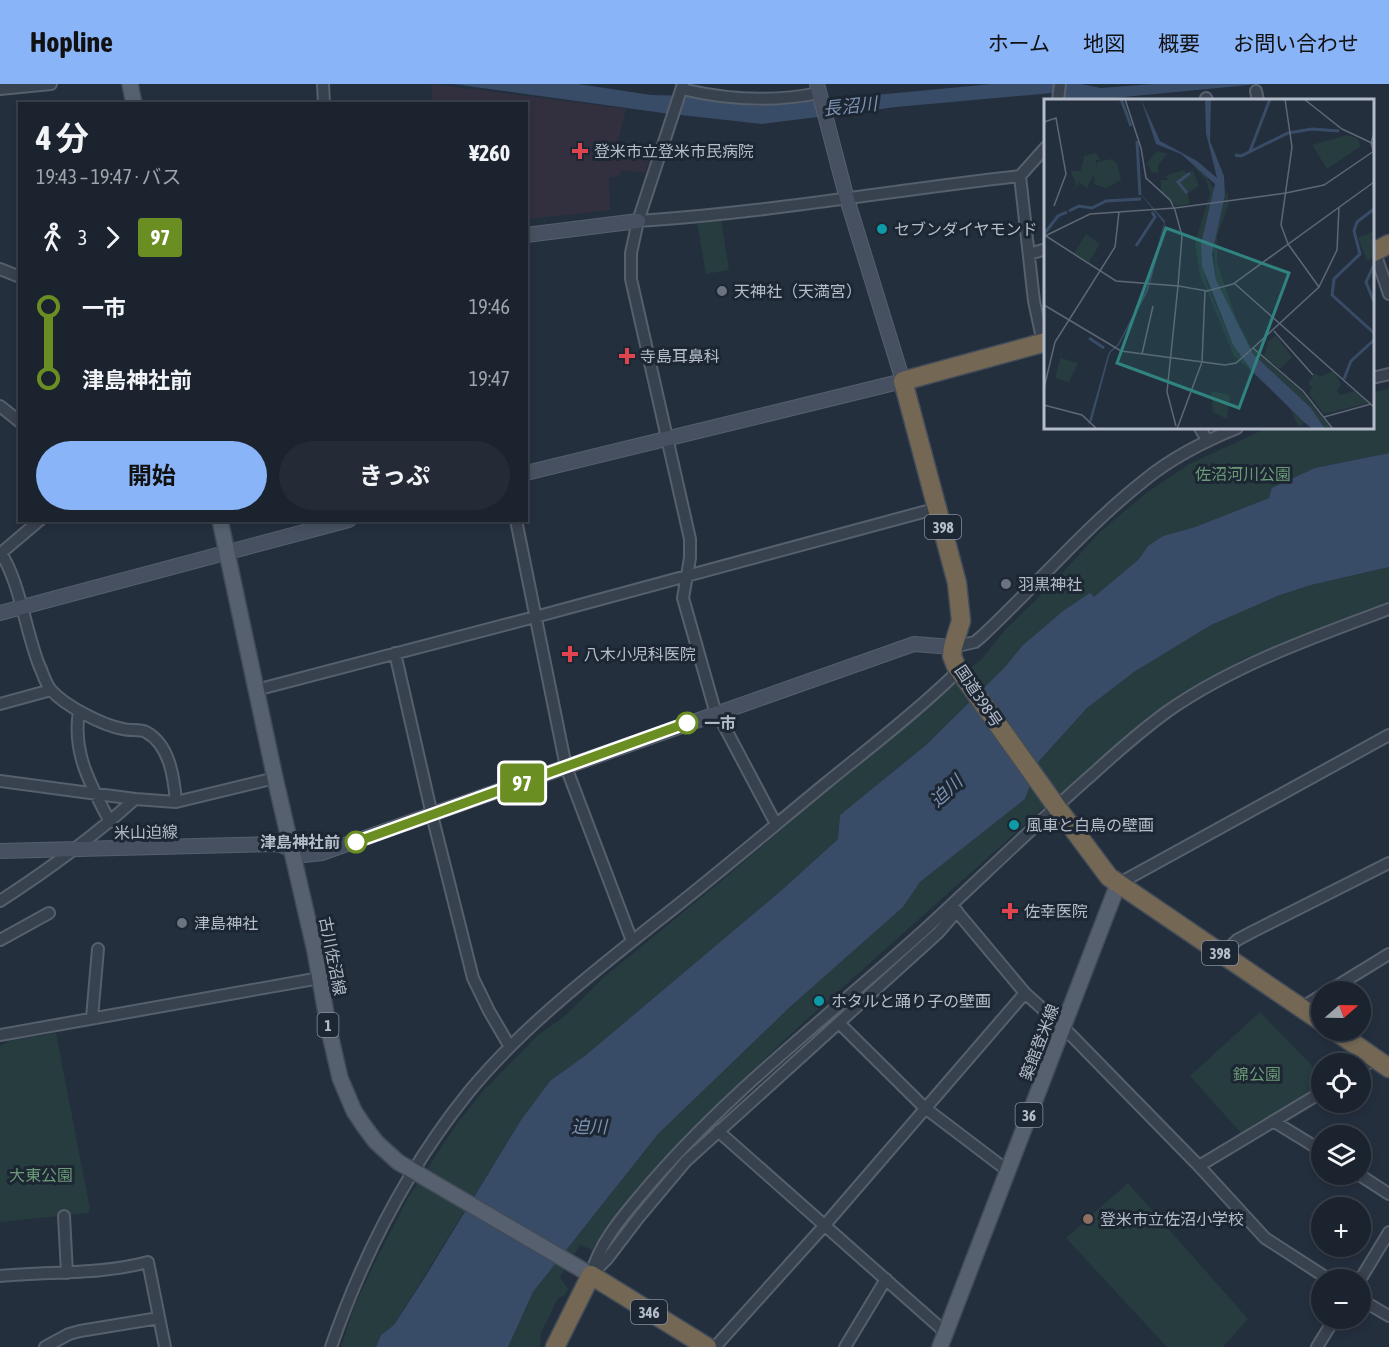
<!DOCTYPE html>
<html lang="ja">
<head>
<meta charset="utf-8">
<style>
	body { margin:0; font-family:"Asap Condensed","Noto Sans JP",sans-serif; background:#242b36; color:#f1f3f6; height:100vh; display:flex; flex-direction:column; font-size:22px; white-space:nowrap }
	* { box-sizing:border-box; margin:0 }
	p { font-size:20px; color:#a0a4aa }
	.icon { flex:none; width:33px; height:33px; fill:none; stroke:currentColor; stroke-width:2; stroke-linecap:round; stroke-linejoin:round }
	.map { position:relative; flex:1; overflow:hidden }
	.panel { position:absolute; left:18px; top:18px; width:510px; height:420px; display:flex; flex-direction:column; background:#1b232e; border-radius:0px; box-shadow:0 3px 9px #0003,0 0 0 2px #39404a }
	.panel>* { flex:none }
	.badge { padding:0 12px; border-radius:4px; font-size:21px; line-height:39px }
	.needle { width:39px; rotate:70deg }
	.tools { position:absolute; left:1311px; top:897px; display:grid; gap:12px }
	.tools a { display:grid; place-items:center; width:60px; height:60px; border-radius:50%; background:#1b232e; box-shadow:0 3px 9px #0003,0 0 0 2px #39404a; font-size:30px }
	.map>.badge { position:absolute; translate:-50% -50%; box-shadow:0 0 0 3px #fff }
	.legs { display:flex; align-items:center; gap:9px; height:66px; padding:0 18px; font-size:20px }
	.legs p { margin-inline-start:auto }
	.summary { display:flex; align-items:center; justify-content:space-between; height:102px; padding:0 18px }
	h1 { font-size:33px; font-weight:700; line-height:45px }
	.action { display:flex; gap:12px; margin-top:auto; padding:12px 18px }
	.action a { flex:1; height:69px; border-radius:36px; background:#8ab4f8; color:#111; font-size:24px; font-weight:700; line-height:69px; text-align:center }
	.action a+a { background:#242b36; color:#f1f3f6 }
	ul { padding:0 18px; list-style:none }
	li { display:flex; align-items:center; gap:21px; height:72px; font-size:22px }
	li i { display:grid; place-items:center; width:9px; height:100%; margin:0 8px; background:currentColor }
	li i::after { content:''; width:15px; height:15px; margin:-8px; border:4px solid; border-radius:50%; background:#1b232e }
	li p { margin-inline-start:auto }
	li:first-child i { background:linear-gradient(#0000 50%,currentColor 0) }
	li:last-child i { background:linear-gradient(currentColor 50%,#0000 0) }
	header { display:flex; align-items:center; gap:36px; box-sizing:border-box; height:84px; padding:0 30px; background:#8ab4f8; color:#111 }
	header strong { font-size:28px }
	nav { display:flex; gap:33px; margin-inline-start:auto; font-size:21px }
	.map>svg:first-child { display:block }
	.medical { fill:#32303f }
	.green { fill:#263c3f }
	.water { fill:#394c67 }
	.lines { fill:none; stroke-linecap:round; stroke-linejoin:round }
	.street-casing { stroke:#565f6c; stroke-width:14 }
	.secondary-casing { stroke:#565f6c; stroke-width:16 }
	.primary-casing { stroke:#414a57; stroke-width:18 }
	.highway-casing { stroke:#434c59; stroke-width:21 }
	.street { stroke:#38414e; stroke-width:10 }
	.secondary { stroke:#465061; stroke-width:14 }
	.primary { stroke:#56606e; stroke-width:15 }
	.highway { stroke:#746855; stroke-width:18 }
	.line-1-casing { stroke:#fff; stroke-width:14 }
	.line-1 { stroke:#6b8e23; stroke-width:9 }
	.health-dot { fill:#e0444e; stroke:#1d2633; stroke-width:2 }
	.culture-dot { fill:#0f9aa8; stroke:#1d2633; stroke-width:2 }
	.worship-dot { fill:#6b7280; stroke:#1d2633; stroke-width:2 }
	.stop-1-dot { fill:#fff; stroke:#6b8e23; stroke-width:3 }
	.education-dot { fill:#8d6e63; stroke:#1d2633; stroke-width:2 }
	.labels { text-anchor:middle; dominant-baseline:central; stroke-width:6; stroke-linejoin:round; paint-order:stroke }
	.shield { fill:#1d2633; stroke:#878f9c; stroke-width:1.5 }
	.shield-label { font-size:15px; font-weight:bold; fill:#b4bcc9 }
	.poi-label { font-size:16px; fill:#b4bcc9; stroke:#1d2633; text-anchor:start }
	.park-label { font-size:16px; fill:#6b9a76; stroke:#1d2633 }
	.street-label { font-size:16px; fill:#b4bcc9; stroke:#1d2633 }
	.stop-label { font-size:16px; font-weight:bold; fill:#b4bcc9; stroke:#1d2633; text-anchor:start }
	.water-label { font-size:18px; font-style:italic; fill:#7c92b1; stroke:#1d2633 }
	.inset-river { fill:none; stroke:#394c67; stroke-width:3 }
	.inset-road { fill:none; stroke:#5e6776; stroke-width:1.5 }
	.view { fill:#308480; fill-opacity:0.15; stroke:#308480; stroke-width:3 }
	.inset-edge { fill:none; stroke:#b4bcc9; stroke-width:3 }
</style>
</head>
<body>
<header>
<strong>Hopline</strong>
<nav><a>ホーム</a><a>地図</a><a>概要</a><a>お問い合わせ</a></nav>
</header>
<div class="map">
<svg width="1389" height="1263" viewBox="0 0 1389 1263">
	<rect width="100%" height="100%" fill="#242f3e"/>
	<path class="medical" d="M431 0 626 25 617 61 651 72 645 89 620 86V91L609 94 610 126 527 135 526 20 433 19Z"/>
	<path class="green" d="M721 135 729 186 706 190 697 139Z
		M1389 305V369L1315 384 1269 414 1195 443 1163 452 1148 462 1138 476 1094 514 1063 527 1023 561 1005 583 926 661 840 731 838 755 783 805 586 971 550 997 521 1036 394 1241 381 1251 376 1263H341L354 1223 375 1178 408 1114 456 1041 482 1008 538 951 565 932 603 894 720 798 953 600 962 590 981 576 1004 547 1052 500 1101 447 1145 410 1189 380 1267 344H1372L1373 308Z
		M1389 483V519L1243 575 1205 597 1150 633 1041 726 793 948 684 1052 630 1113 592 1166 580 1161 560 1193 568 1205 565 1211 558 1214 541 1249 540 1263H508L533 1208 658 1050 791 922 903 823 920 798 1025 715 1039 677 1087 624 1134 588 1211 541 1280 511 1311 501Z
		M1260 928 1321 991V1002L1241 1049 1190 992Z
		M56 949 90 1125 88 1129 0 1138V962L10 957Z
		M1128 1099 1248 1235 1223 1263H1167L1066 1154Z"/>
	<path class="water" d="M453 0H578L651 11 687 12 760 22 992 0H1081L1101 4 1154 0H1259L1093 16H1064L1052 9 896 23 762 40 663 29Z
		M1389 369V483L1311 501 1280 511 1211 541 1134 588 1087 624 1039 677 1025 715 920 798 903 823 791 922 658 1050 533 1208 508 1263H376L381 1251 394 1241 425 1193 521 1036 550 997 586 971 783 805 838 755 840 731 926 661 1005 583 1023 561 1063 527 1090 509 1094 513 1138 476 1148 462 1163 452 1195 443 1269 414 1272 404 1315 384Z"/>
	<g class="lines">
		<g class="street-casing">
			<path id="street" d="M323 0 324 20
				M683 0 638 137 631 169V195L690 455V474L683 514 714 623 776 740
				M0 5 51 0
				M682 5C727 16 774 18 819 9
				M1256 7 1258 16
				M1206 14 1207 16
				M1058 16 1060 0
				M638 137C766 129 893 106 1020 92
				M1375 169 1389 210
				M1029 170 1046 165
				M0 185 20 193
				M1043 259 1034 217 1020 92 1046 63
				M1372 294 1389 290
				M0 322 20 338
				M1200 344 1207 356
				M516 436 566 683 632 857
				M0 468C19 495 26 548 39 581 43 589 45 599 51 606 65 622 102 641 123 645 130 647 140 645 146 648 170 661 174 694 176 718L135 715 0 697
				M1 469 40 436
				M953 563 975 558 981 553C1037 501 1086 442 1146 395 1173 373 1205 357 1237 344
				M395 569 432 731 473 894 489 927 510 963
				M256 606 535 533 938 424
				M0 620 51 606
				M79 627C72 670 91 701 110 738
				M176 718 275 694
				M1118 800 1389 651
				M0 817C48 786 93 753 135 715
				M953 823 1025 909
				M0 856 49 829
				M1223 870 1237 856 1252 848 1389 779
				M1327 908 1389 870
				M1301 924 1322 911
				M92 934 98 865
				M839 939 925 1024 1008 1087
				M0 951 320 894
				M1360 984 1376 975
				M1273 1037 1322 1067
				M718 1047 945 1248
				M1199 1082 1322 1008
				M1358 1090 1389 1110
				M64 1132 67 1189
				M593 1189 607 1175 639 1133 686 1077 939 848 957 827
				M591 1191C599 1159 623 1132 644 1107 729 1006 835 928 931 840 986 789 1039 737 1095 688 1118 667 1142 646 1168 627 1234 581 1314 553 1389 525
				M0 1192C50 1187 99 1191 148 1178L165 1263
				M1360 1196 1389 1148
				M1360 1215 1389 1232
				M45 1263 69 1250 80 1247 159 1234
				M331 1263C363 1171 407 1085 468 1009 521 944 590 891 655 839 713 794 769 746 825 700 869 664 914 630 954 591L962 590
				M715 1263 824 1142 1025 909 1067 947 1199 1082 1265 1154 1330 1196
				M845 1263 886 1195
				M1317 1263 1335 1234"/>
		</g>
		<g class="secondary-casing">
			<path id="secondary" d="M526 151 638 137
				M526 389 903 297 847 115 817 0
				M0 529 349 436
				M0 767 278 760 304 771 322 769 914 560 953 563"/>
		</g>
		<g class="primary-casing">
			<path id="primary" d="M130 0 134 20
				M220 436 275 694 315 867 329 946 340 994 354 1027 364 1042 376 1058 398 1078 591 1191
				M940 1263 1118 800"/>
		</g>
		<g class="highway-casing">
			<path id="highway" d="M1372 169 1389 160
				M1046 258 903 297 957 499 961 537 953 563 952 572 956 582 1056 722 1109 793 1322 938
				M1334 946 1389 984
				M555 1263 591 1191 707 1263"/>
		</g>
		<use href="#street" class="street"/>
		<use href="#secondary" class="secondary"/>
		<use href="#primary" class="primary"/>
		<use href="#highway" class="highway"/>
	</g>
	<g class="lines">
		<g class="line-1-casing">
			<path id="line-1" d="M356 758 687 639"/>
		</g>
		<use href="#line-1" class="line-1"/>
	</g>
	<g class="health-dot">
		<path d="M577 58h6v6h6v6h-6v6h-6v-6h-6v-6h6z"/>
		<path d="M624 263h6v6h6v6h-6v6h-6v-6h-6v-6h6z"/>
		<path d="M567 561h6v6h6v6h-6v6h-6v-6h-6v-6h6z"/>
		<path d="M1007 818h6v6h6v6h-6v6h-6v-6h-6v-6h6z"/>
	</g>
	<g class="culture-dot">
		<circle cx="882" cy="145" r="6"/>
		<circle cx="1014" cy="741" r="6"/>
		<circle cx="819" cy="917" r="6"/>
	</g>
	<g class="worship-dot">
		<circle cx="722" cy="207" r="6"/>
		<circle cx="1006" cy="500" r="6"/>
		<circle cx="182" cy="839" r="6"/>
	</g>
	<g class="stop-1-dot">
		<circle cx="687" cy="639" r="10"/>
		<circle cx="356" cy="758" r="10"/>
	</g>
	<circle class="education-dot" cx="1088" cy="1135" r="6"/>
	<g class="labels">
		<g class="shield">
			<rect x="925" y="431" width="36" height="24" rx="4.5"/>
			<rect x="1202" y="857" width="36" height="24" rx="4.5"/>
			<rect x="317.5" y="929" width="21" height="24" rx="4.5"/>
			<rect x="1015.5" y="1019" width="27" height="24" rx="4.5"/>
			<rect x="631" y="1216" width="36" height="24" rx="4.5"/>
		</g>
		<g class="shield-label">
			<text x="943" y="443">398</text>
			<text x="1220" y="869">398</text>
			<text x="328" y="941">1</text>
			<text x="1029" y="1031">36</text>
			<text x="649" y="1228">346</text>
		</g>
		<g class="poi-label">
			<text x="594" y="67">登米市立登米市民病院</text>
			<text x="894" y="145">セブンダイヤモンド</text>
			<text x="734" y="207">天神社（天満宮）</text>
			<text x="640" y="272">寺島耳鼻科</text>
			<text x="1018" y="500">羽黒神社</text>
			<text x="584" y="570">八木小児科医院</text>
			<text x="1026" y="741">風車と白鳥の壁画</text>
			<text x="1024" y="827">佐幸医院</text>
			<text x="194" y="839">津島神社</text>
			<text x="831" y="917">ホタルと踊り子の壁画</text>
			<text x="1100" y="1135">登米市立佐沼小学校</text>
		</g>
		<g class="park-label">
			<text x="1243" y="390">佐沼河川公園</text>
			<text x="1257" y="990">錦公園</text>
			<text x="41" y="1091">大東公園</text>
		</g>
		<g class="street-label">
			<text transform="translate(979 612) rotate(56)">国道398号</text>
			<text transform="translate(146 748) rotate(-1)">米山迫線</text>
			<text transform="translate(333 872) rotate(79)">古川佐沼線</text>
			<text transform="translate(1039 958) rotate(-69)">築館登米線</text>
		</g>
		<g class="stop-label">
			<text x="704" y="639">一市</text>
			<text x="340" y="758" text-anchor="end">津島神社前</text>
		</g>
		<g class="water-label">
			<text transform="translate(850 22) rotate(-6)">長沼川</text>
			<text transform="translate(946 707) rotate(-43)">迫川</text>
			<text x="589" y="1042">迫川</text>
		</g>
	</g>
	<g transform="translate(1044 15)">
		<rect width="330" height="330" fill="#242f3e"/>
		<path d="M303 36 313 39 317 47 283 70 268 46ZM51 51 56 61H52V76L49 83 50 75 43 89 33 82 35 85 26 94 32 87 27 72H37L40 57 52 54ZM113 52 123 55 114 66V73L108 74 103 64ZM68 60 73 65 77 81 62 89 50 85 53 63ZM150 68 160 73 170 90 157 150 163 185 189 246 208 272 245 305 261 324 254 327 245 307 190 257 155 173 151 144 166 95 162 81ZM139 71 143 75 149 71 155 87 144 94 146 105 132 107 117 92V81H125L121 77ZM183 91 185 105 173 137V164L193 221 207 248 256 291 287 329 281 330 267 309 209 255 172 181 169 141ZM330 132V158L323 161 314 139ZM42 135 56 145 45 163 30 154ZM232 237 248 258 236 270 220 257 224 243ZM19 249 17 259 34 264 25 283 11 279ZM289 272 297 285 300 282 293 292 296 296 311 292 324 304 280 315 265 295 268 288 264 285 271 274 276 278ZM167 292 186 296 183 320 169 313Z" fill="#263c3f"/>
		<path d="M97 0 116 42 153 62 173 79 162 34 161 0H167L166 42 180 77 181 96 168 155 172 181 209 255 267 309 281 330H269L261 324 208 272 189 246 158 167 157 145 171 85 137 55 112 45ZM94 92 121 122 119 137 104 192 75 246 66 254 48 321 44 326 63 259 65 253 74 245 102 191 120 124Z" fill="#394c67"/>
		<path class="inset-river" d="M77 0 87 27M93 42 96 96M206 52 226 0M191 56 197 57 244 34 268 30 295 32M143 94 134 83 146 74M330 110 313 123 310 132 316 155 290 180 288 196 330 234M25 112 35 107 48 109 62 102 97 100M0 135 14 117 23 113M92 147 111 118 108 113M330 166 322 183 330 203M45 239 60 249M300 280 307 262 330 241"/>
		<path class="inset-road" d="M81 0 97 49 102 79 126 101 131 111 138 137 134 187 163 192 189 185 330 83M241 0 248 48 237 126 244 145M260 0 298 30 330 45M0 23 12 19 22 75 10 107M330 54 327 44 330 34M242 94 280 86 330 52M131 109 242 94M1 137 46 115 131 109M2 137 72 182 134 187 123 293 132 327M244 145 275 188M190 184 330 308M0 206 77 252 181 266 192 264 209 249M25 221 71 148 75 113M230 232 269 276M98 255 109 207M158 263 161 192M0 289 11 243 25 221M0 306 38 316 53 330M280 318 327 305M133 330 158 263M289 330 259 292 209 249 275 188 293 151 295 108"/>
		<path class="view" d="M122 129 245 174 195 309 73 264Z"/>
		<rect width="330" height="330" class="inset-edge"/>
	</g>
</svg>
<div class="tools">
<a><svg class="needle" viewBox="-14 -14 28 28"><path d="M0-13l5 13h-10z" fill="#e53935"/><path d="M0 13l5-13h-10z" fill="#a0a4aa"/></svg></a>
<a><svg class="icon" aria-label="locate" viewBox="0 0 24 24"><circle cx="12" cy="12" r="6"/><path d="M12 2v4M12 18v4M2 12h4M18 12h4"/></svg></a>
<a><svg class="icon" aria-label="layers" viewBox="0 0 24 24"><path d="M12 4l9 5-9 5-9-5zM3 14l9 5 9-5"/></svg></a>
<a>+</a>
<a>−</a>
</div>
<b class="badge" style="left:522px;top:699px;background:#6b8e23;color:#fff">97</b>
<section class="panel">
<div class="summary"><div><h1>4 分</h1><p>19:43 – 19:47 · バス</p></div><b>¥260</b></div>
<div class="legs"><svg class="icon" aria-label="walk" viewBox="0 0 24 24"><circle cx="13" cy="4" r="2"/><path d="M13 8l-2 6 4 7M11 14l-3 7M7 12l3-4h3l4 4"/></svg>3<svg class="icon" aria-label="forward" viewBox="0 0 24 24"><path d="M9 5l7 7-7 7"/></svg><b class="badge" style="background:#6b8e23;color:#fff">97</b></div>
<ul>
<li><i style="color:#6b8e23"></i><b>一市</b><p>19:46</p></li>
<li><i style="color:#6b8e23"></i><b>津島神社前</b><p>19:47</p></li>
</ul>
<div class="action"><a>開始</a><a>きっぷ</a></div>
</section>
</div>
</body>
</html>
